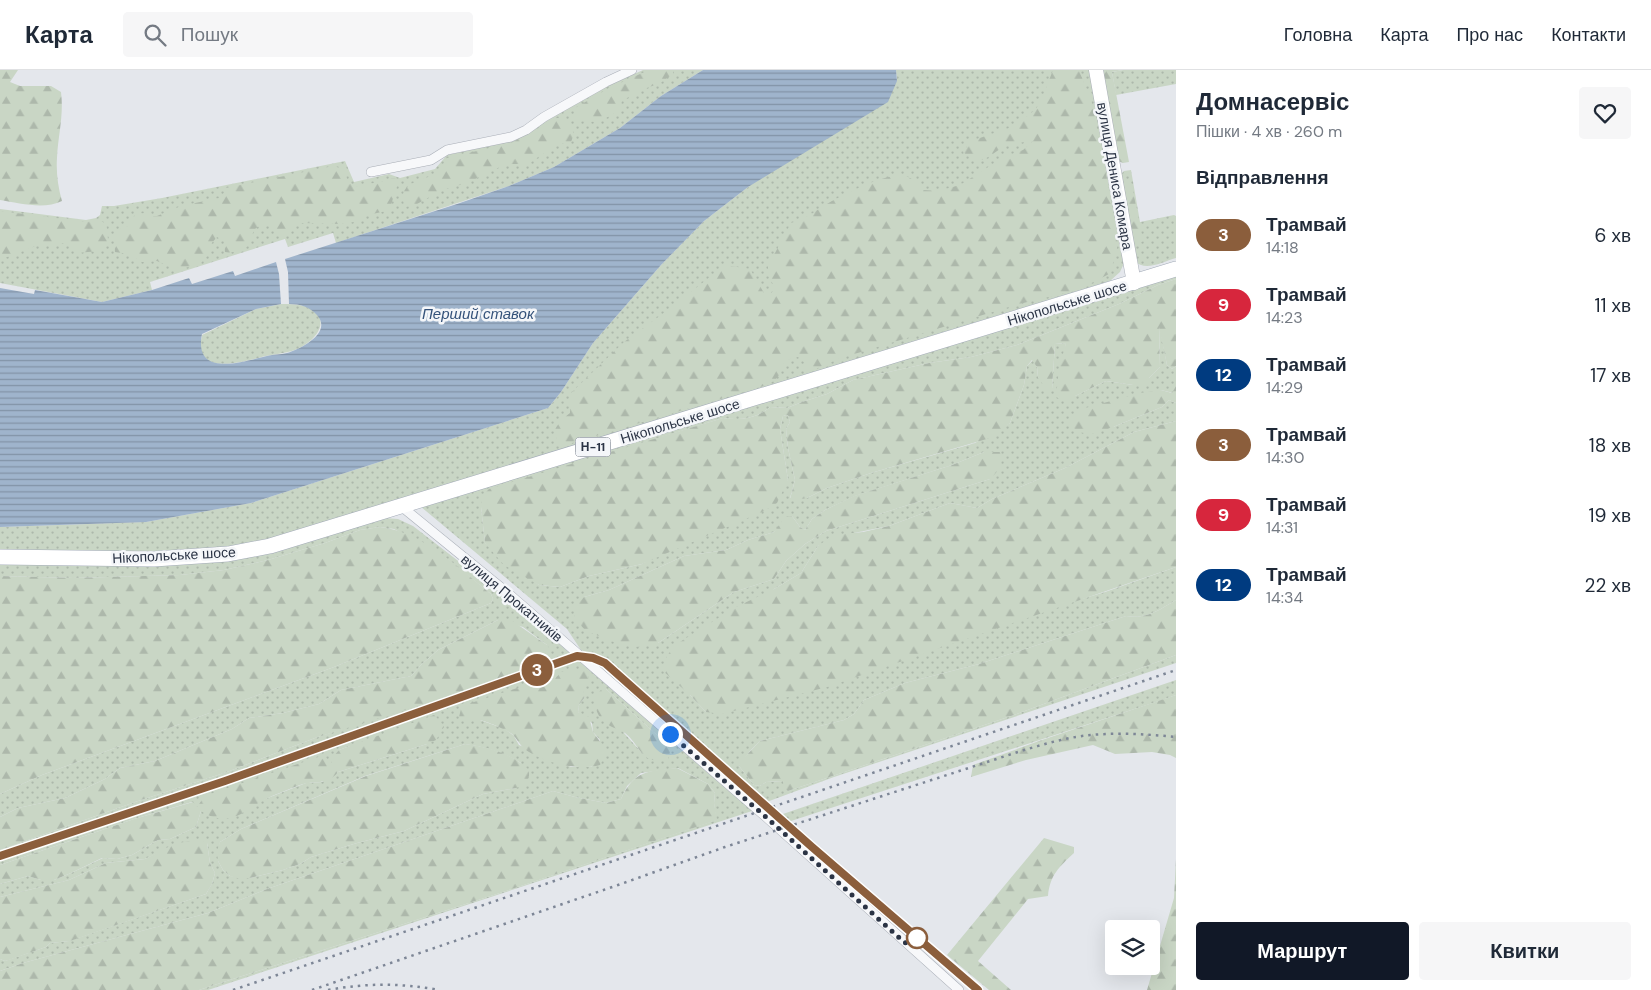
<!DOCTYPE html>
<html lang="uk">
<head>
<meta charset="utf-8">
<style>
	body { margin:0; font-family:"DM Sans",sans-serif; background:#f6f6f7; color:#1f2937; height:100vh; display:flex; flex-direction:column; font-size:19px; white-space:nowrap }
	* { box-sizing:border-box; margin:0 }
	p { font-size:16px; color:#747a83 }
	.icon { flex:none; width:28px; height:28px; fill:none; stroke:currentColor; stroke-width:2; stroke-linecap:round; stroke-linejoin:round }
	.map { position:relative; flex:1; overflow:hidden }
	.panel { display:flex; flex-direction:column; background:#fff; width:475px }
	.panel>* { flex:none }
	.badge { padding:0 10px; border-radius:16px; font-size:18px; line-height:32px }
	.tools { position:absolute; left:1105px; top:850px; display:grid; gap:10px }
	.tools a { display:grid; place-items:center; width:55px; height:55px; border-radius:5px; background:#fff; box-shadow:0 5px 20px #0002; font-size:25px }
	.you { position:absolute; width:25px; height:25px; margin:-12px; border:4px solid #fff; border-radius:50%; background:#1a73e8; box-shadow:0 0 0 8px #1a73e833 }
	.map>.badge { position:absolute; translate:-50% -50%; box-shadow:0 0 0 2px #fff }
	h2 { padding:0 20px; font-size:19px; line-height:45px }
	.round { display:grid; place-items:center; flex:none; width:52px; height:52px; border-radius:5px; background:#f6f6f7 }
	.head { display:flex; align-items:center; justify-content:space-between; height:85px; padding:0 20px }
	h1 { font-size:24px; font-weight:700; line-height:38px }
	.button { display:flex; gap:10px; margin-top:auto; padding:10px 20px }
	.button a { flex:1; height:58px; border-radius:5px; background:#111827; color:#fff; font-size:20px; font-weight:700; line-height:58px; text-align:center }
	.button a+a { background:#f6f6f7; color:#1f2937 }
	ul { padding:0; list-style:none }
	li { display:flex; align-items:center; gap:15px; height:70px; padding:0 20px }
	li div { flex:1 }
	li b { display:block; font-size:19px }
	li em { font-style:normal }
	li .badge { min-width:55px; font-weight:700; text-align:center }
	header { display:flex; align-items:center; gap:30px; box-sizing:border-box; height:70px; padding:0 25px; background:#fff; border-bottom:1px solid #e0e1e3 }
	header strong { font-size:24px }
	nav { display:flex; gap:28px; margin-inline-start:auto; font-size:18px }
	.search { width:350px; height:45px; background:#f6f6f7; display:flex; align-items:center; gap:12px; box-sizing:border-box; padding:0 18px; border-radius:5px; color:#747a83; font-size:19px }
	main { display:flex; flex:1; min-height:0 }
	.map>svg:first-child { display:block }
	.grass { fill:url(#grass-dots); fill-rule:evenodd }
	.forest { fill:url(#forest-firs) }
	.water { fill:url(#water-rules) }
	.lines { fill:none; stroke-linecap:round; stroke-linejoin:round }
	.street-casing { stroke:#a9aeb7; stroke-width:10 }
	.secondary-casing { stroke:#a9aeb7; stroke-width:15 }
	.primary-casing { stroke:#a3abb8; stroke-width:16 }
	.street { stroke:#f7f8fa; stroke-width:9 }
	.secondary { stroke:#fff; stroke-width:14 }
	.primary { stroke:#fff; stroke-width:15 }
	.tram { stroke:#7d8696; stroke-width:1 }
	.rail { stroke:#7d8696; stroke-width:2.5; stroke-dasharray:2.5 5; stroke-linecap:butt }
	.line-casing { stroke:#fff; stroke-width:11 }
	.line { stroke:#8b5e3c; stroke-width:8 }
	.walk { stroke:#2b3445; stroke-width:5; stroke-dasharray:0 9 }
	.stop-dot { fill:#fff; stroke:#8b5e3c; stroke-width:2.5 }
	.labels { text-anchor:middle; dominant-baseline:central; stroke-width:5; stroke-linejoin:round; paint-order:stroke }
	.shield { fill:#f4f6f9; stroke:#676e7b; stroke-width:1 }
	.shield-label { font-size:12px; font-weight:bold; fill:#2b3445 }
	.street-label { font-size:14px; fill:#2b3445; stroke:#f4f6f9 }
	.water-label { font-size:15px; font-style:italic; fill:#34527a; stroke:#f4f6f9 }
</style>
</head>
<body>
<header>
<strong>Карта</strong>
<div class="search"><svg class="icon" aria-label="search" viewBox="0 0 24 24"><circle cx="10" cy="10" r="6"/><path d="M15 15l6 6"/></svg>Пошук</div>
<nav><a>Головна</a><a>Карта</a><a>Про нас</a><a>Контакти</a></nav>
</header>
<main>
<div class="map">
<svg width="1176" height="920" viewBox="0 0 1176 920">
	<defs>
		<pattern id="grass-dots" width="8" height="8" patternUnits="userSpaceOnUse" patternTransform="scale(1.25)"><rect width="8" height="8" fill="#c9d6c5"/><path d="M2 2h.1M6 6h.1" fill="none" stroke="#adb8ab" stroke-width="1.8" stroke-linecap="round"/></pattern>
		<pattern id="forest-firs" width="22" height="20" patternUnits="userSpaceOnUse" patternTransform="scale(1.25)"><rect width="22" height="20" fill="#c9d6c5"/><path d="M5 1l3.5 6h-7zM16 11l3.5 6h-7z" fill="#adb8ab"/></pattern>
		<pattern id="water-rules" width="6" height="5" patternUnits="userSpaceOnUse" patternTransform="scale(1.25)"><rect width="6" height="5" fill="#9fb4cc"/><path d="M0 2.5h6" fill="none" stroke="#8293a7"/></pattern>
	</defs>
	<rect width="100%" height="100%" fill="#e4e7ec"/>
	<path class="grass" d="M643 0H703L661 26 620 58 554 97 509 116 336 173 333 163 288 177 285 169 150 212 152 220 102 232 0 213V139L86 150 96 148 100 145 102 136H114L162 128 345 91 354 112 389 104 400 108 435 99 447 85 511 71 608 16Z
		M896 0H1090L1125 191 1120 202 1110 211 267 470 228 477 154 482 0 481V457L146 452 251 433 548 338 561 322 593 273 661 195 704 151 748 117 897 11Z
		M1123 0H1176V14L1116 25 1112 2Z
		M1131 100 1140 152 1174 145 1176 146V188C1162 192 1146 202 1134 191L1121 104 1124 101Z
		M1176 205V209L1158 215 1119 234 1017 275 971 287 929 293 853 310 827 324 802 332 787 338 770 337C758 348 739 351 723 348L636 375 481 437 485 473 539 515 560 517 589 506 642 494 788 410 780 359 783 346 788 345 790 352 786 359 788 378 795 410 790 428H807L827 418 871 403 975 373 1010 353 1024 315 1027 296 1033 290 1037 297 1038 307 1052 319 1055 274 1066 273 1057 327 1075 326 1106 311 1133 315 1149 308 1160 297 1159 253 1167 295 1172 299 1176 296V316L1173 323 1161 320 1113 357 1162 337 1169 330 1176 333V351L1134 362 1065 398 992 429 977 438 950 433 889 456 854 463 818 476 801 503 774 519 690 625 706 642 1105 522 1176 497V530C1157 541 1148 549 1126 546L979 594 905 613 864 630 854 644 844 650 760 671 750 681 739 696 754 715 760 716 766 712 783 711 788 721 1014 645 1176 585V593L834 707 764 733 607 590 581 580 567 559 420 436ZM984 382 990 409 826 461 805 474 786 491 774 509 734 522 658 573 584 527 609 520 684 486 726 480 748 470 774 462 792 446 800 457 805 460 812 449 825 440 855 426 952 395Z
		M281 234C290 234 299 234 307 237 329 246 321 264 306 274 294 283 280 283 266 286 249 290 202 306 200 276 200 272 202 268 202 265L256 239Z
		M384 448 398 449 413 456 506 528 752 741 208 920H199L512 819 716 750 714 733 715 723 708 714 678 698 641 703 627 716 621 729 606 733 575 727 553 721 267 819 208 843 23 893 0 901V889L5 891 46 877 50 873 69 871 206 824 212 814 215 803 210 793 207 773 158 783 145 789 106 793 69 810 0 827V814L28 806 41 810H54L71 803 103 788 117 789 132 785 158 770 170 769 196 757 201 741 265 729 306 713 322 712 338 702 427 674 350 676 339 680 331 695 197 738 192 732 134 749 0 795V780L135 732 227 702 315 668 357 654 547 575 523 557 498 550 438 580 422 594 411 606 341 620 319 634 283 643 249 648 232 659 155 691 120 698 105 709 65 728 18 738 0 747V724L42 705 334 597 491 533 493 529 491 524 446 488 394 459 380 457 360 460 325 473 268 490 224 500 180 505 73 508 0 506V493H154ZM555 609 585 627 579 635 578 642 592 653 593 662 600 670 592 697H571L519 675 514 666 505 659 480 650ZM602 619H606L668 675 643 684 624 663ZM465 674C485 677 503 682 521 693L516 718 483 724 404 761 357 773 311 787 300 794 283 800 250 808 230 806 223 800 218 791 220 772 241 759 365 706Z
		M1176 610V625L1162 630 788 752 780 745Z"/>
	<path class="forest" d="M0 0H18L10 12 20 16H51L61 22C64 45 58 66 57 88 56 102 58 117 62 131 44 140 19 133 0 130Z
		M649 0H673V4L660 13 639 21 622 31 618 41 599 52 579 51 575 48V38L609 18Z
		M1053 0H1079L1092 33 1113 140 1118 173 1115 188 1109 204 1078 220 1019 234 838 289 807 303 804 298V292L798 287C779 291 787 292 779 305 774 314 762 316 754 319L562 376 557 370 554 361 561 350 570 343V324L624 272 672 237 725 195 750 199 764 223 770 225 775 218 768 205V192L775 183 791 153C810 147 816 140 832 131 850 122 884 103 905 106 912 107 918 115 923 120L938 121 960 115 1004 87 1023 80 1033 71C1025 72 1016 73 1009 75 990 81 984 101 963 82L971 71 1015 56 1036 39 1043 26Z
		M1102 0H1123L1112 2 1129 92 1123 93 1118 91Z
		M557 48H564L570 54 574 64 571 72 556 75 528 94H506L467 113 442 120 417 134 405 137C396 112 420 112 435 104 440 101 444 93 447 88L511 73Z
		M333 96 344 99 348 112 355 117C364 113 371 114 380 112 387 110 390 108 397 109L398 113 390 138 386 141 368 145 354 152 341 154 303 153 295 155 291 162 284 166 275 162 268 154C243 156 260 176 238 181 233 182 230 183 225 182L224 171 217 167 210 175 207 186 200 194 177 200 157 191 142 192 129 184 115 182C114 169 113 159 128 156L135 144 145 143 150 146H157L181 136 219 128 226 121V118Z
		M1126 114 1132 116 1143 171 1138 174 1132 168 1122 117Z
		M0 141 87 152 98 149 106 154C108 161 107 168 109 174L100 181 76 183 66 173 36 176 7 187 0 186Z
		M1176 209V296L1172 299 1167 295 1159 257 1160 297 1149 308 1145 315H1133L1106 311 1065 331 1056 327 1059 299 1066 273 1055 274 1052 319 1047 321 1038 307 1037 297 1032 290 1027 296 1024 315 1010 353 990 368 871 403 827 418 807 428 796 430 790 429 795 410 788 378 786 359 790 352 788 345 783 346 780 359 788 410 777 433 764 441 642 494 589 506 560 517 550 516 539 515 504 495 485 473 481 437 482 426 489 419 723 348C739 351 758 348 770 337L787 338 802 332 827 324 853 310 929 293 971 287 1017 275 1119 234 1158 215Z
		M1176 316V333L1169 330 1162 337 1113 357 1092 364 1077 362 1070 353 1078 340 1140 323 1161 320 1172 323Z
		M1176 351V497L827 617 722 644 706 642 690 625 662 600 667 586 675 575 736 537 774 519 801 503 818 476 833 465 863 462 889 456 950 433 977 438 992 429 1065 398 1134 362Z
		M984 382H1000C1004 395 999 400 990 409L826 461 805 474 786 491 774 509 734 522 658 573 640 577 619 574 586 561 574 548 576 536 584 527 609 520 684 486 726 480 748 470 774 462 785 447 792 446 800 457 805 460 812 449 825 440 854 426 952 395Z
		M380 457C421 461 460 499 491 524L493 529 491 533 334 597 42 705 0 724V506L73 508 180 505 224 500 268 490 325 473 360 460Z
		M1176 530V585L1014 645 788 721 784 718 783 711 766 712 760 716 754 715 739 696 741 691 760 671 844 650 854 644 864 630 905 613 979 594 1126 546C1148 549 1157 541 1176 530Z
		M498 550H511L547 575 550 579 545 592 530 599 450 626 315 668 227 702 135 732 0 780V747L18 738 65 728 105 709 120 698 155 691 232 659 249 648 283 643 319 634 341 620 411 606 422 594 438 580Z
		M574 599 585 601 589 608 587 615 583 619 585 627 579 635 578 642 589 647 593 662 607 681 600 695C578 701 549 694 529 682 521 678 519 671 513 665 509 661 485 650 478 650 475 650 470 652 467 652L459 647 461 639 471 633 548 608 555 609 561 602Z
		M602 619H606L668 675 670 682 668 689C641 696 642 677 625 663 619 659 612 658 607 654 597 647 595 638 594 627Z
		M1176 625V688L1170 685 1152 682 1115 684 1093 675 1026 690 971 707 973 695 1039 671Z
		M434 645 439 650 444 657 436 670 427 674 338 702C327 716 314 710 300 715 288 720 275 724 264 730 254 735 242 746 230 748 219 750 210 747 201 741L196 757 170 769 158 770 132 785 117 789 102 788 71 803 54 810H41L28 806 0 814V795L134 749 193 732 197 737 204 727 210 724 324 685 331 694 333 687 339 680Z
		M465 674C488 677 511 683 529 700V706L523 716 516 718 483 724 404 761 357 773 311 787 300 794 283 800 250 808 240 809 230 806 223 800 218 791 217 781 220 772 241 759 366 706Z
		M677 698 708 714 715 723 714 733 717 750 512 819 199 920H0V901L23 893 208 843 267 819 553 721 575 727 606 733 621 729C634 700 649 701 677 698Z
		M1044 768 1074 777V783C1059 797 1050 805 1048 826L1028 829 978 891 1011 920H989L947 885Z
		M199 769 207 773 210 793 215 803 212 814 206 824 70 871 50 873 46 877 9 890 5 891 0 889V827L69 810 106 793 145 789 174 774Z
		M1176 789V920H1147L1174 828Z"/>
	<path class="water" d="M703 0H896L897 11 888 32 748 117 704 151 661 195 593 273 561 322 548 338 251 433 146 452 0 457V218L34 224 35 220 102 232 152 220 189 208 192 214 233 201 235 206 276 192 279 204 281 234 256 239 202 264C193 309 244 291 267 286 274 284 280 285 287 283 300 279 333 263 317 245 310 237 300 234 289 234L288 202 285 189 457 134 509 116 554 97 620 58 661 26Z"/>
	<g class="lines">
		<g class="street-casing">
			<path id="street" d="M371 102 431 90 447 80 511 67 526 60 544 47 606 12 632 0
				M401 436 509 524 766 747 959 920"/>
		</g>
		<g class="secondary-casing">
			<path id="secondary" d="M1096 0 1134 213"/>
		</g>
		<g class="primary-casing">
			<path id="primary" d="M0 487 154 489 228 484 270 476 1176 199"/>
		</g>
		<use href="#street" class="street"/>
		<use href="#secondary" class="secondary"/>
		<use href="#primary" class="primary"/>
		<path class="tram" d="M0 786 225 711 577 586 593 589 605 593 826 790 977 920"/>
		<path class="rail" d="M233 920 1176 600
			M312 920 618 815 725 777 1021 681C1041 675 1061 669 1082 666 1112 662 1146 664 1176 667
			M328 920C367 913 400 913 439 920"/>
	</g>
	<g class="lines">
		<g class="line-casing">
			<path id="line" d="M0 786 225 711 577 586 593 588 605 593 812 777 978 920"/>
		</g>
		<use href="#line" class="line"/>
		<path class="walk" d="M670 664 766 747 905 873 917 868"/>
	</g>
	<circle class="stop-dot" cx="917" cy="868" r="10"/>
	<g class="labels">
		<rect class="shield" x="575.5" y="367.5" width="35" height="19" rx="4"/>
		<g class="shield-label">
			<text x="593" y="377">Н-11</text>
		</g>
		<g class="street-label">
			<text transform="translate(1115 106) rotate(80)">вулиця Дениса Комара</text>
			<text transform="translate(1067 233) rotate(-17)">Нікопольське шосе</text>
			<text transform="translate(680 351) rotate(-17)">Нікопольське шосе</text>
			<text transform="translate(174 485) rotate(-3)">Нікопольське шосе</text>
			<text transform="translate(512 528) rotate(40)">вулиця Прокатників</text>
		</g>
		<g class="water-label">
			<text x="478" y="244">Перший ставок</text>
		</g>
	</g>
</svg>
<div class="tools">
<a><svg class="icon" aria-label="layers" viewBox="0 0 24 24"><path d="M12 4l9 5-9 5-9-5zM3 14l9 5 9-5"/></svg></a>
</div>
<div class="you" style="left:670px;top:664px"></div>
<b class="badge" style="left:537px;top:600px;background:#8b5e3c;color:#fff">3</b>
</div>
<section class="panel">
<div class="head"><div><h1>Домнасервіс</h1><p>Пішки · 4 хв · 260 m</p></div><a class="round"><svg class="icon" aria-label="heart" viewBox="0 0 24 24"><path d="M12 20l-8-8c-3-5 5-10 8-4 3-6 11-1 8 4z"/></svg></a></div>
<h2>Відправлення</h2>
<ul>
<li><span class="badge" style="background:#8b5e3c;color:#fff">3</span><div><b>Трамвай</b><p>14:18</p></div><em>6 хв</em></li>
<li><span class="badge" style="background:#d7263d;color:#fff">9</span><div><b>Трамвай</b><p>14:23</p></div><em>11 хв</em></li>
<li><span class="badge" style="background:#003b80;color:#fff">12</span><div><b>Трамвай</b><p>14:29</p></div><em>17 хв</em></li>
<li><span class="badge" style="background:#8b5e3c;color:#fff">3</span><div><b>Трамвай</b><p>14:30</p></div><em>18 хв</em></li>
<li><span class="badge" style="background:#d7263d;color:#fff">9</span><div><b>Трамвай</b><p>14:31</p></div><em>19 хв</em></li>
<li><span class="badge" style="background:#003b80;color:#fff">12</span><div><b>Трамвай</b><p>14:34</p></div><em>22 хв</em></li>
</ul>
<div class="button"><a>Маршрут</a><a>Квитки</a></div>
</section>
</main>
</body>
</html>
